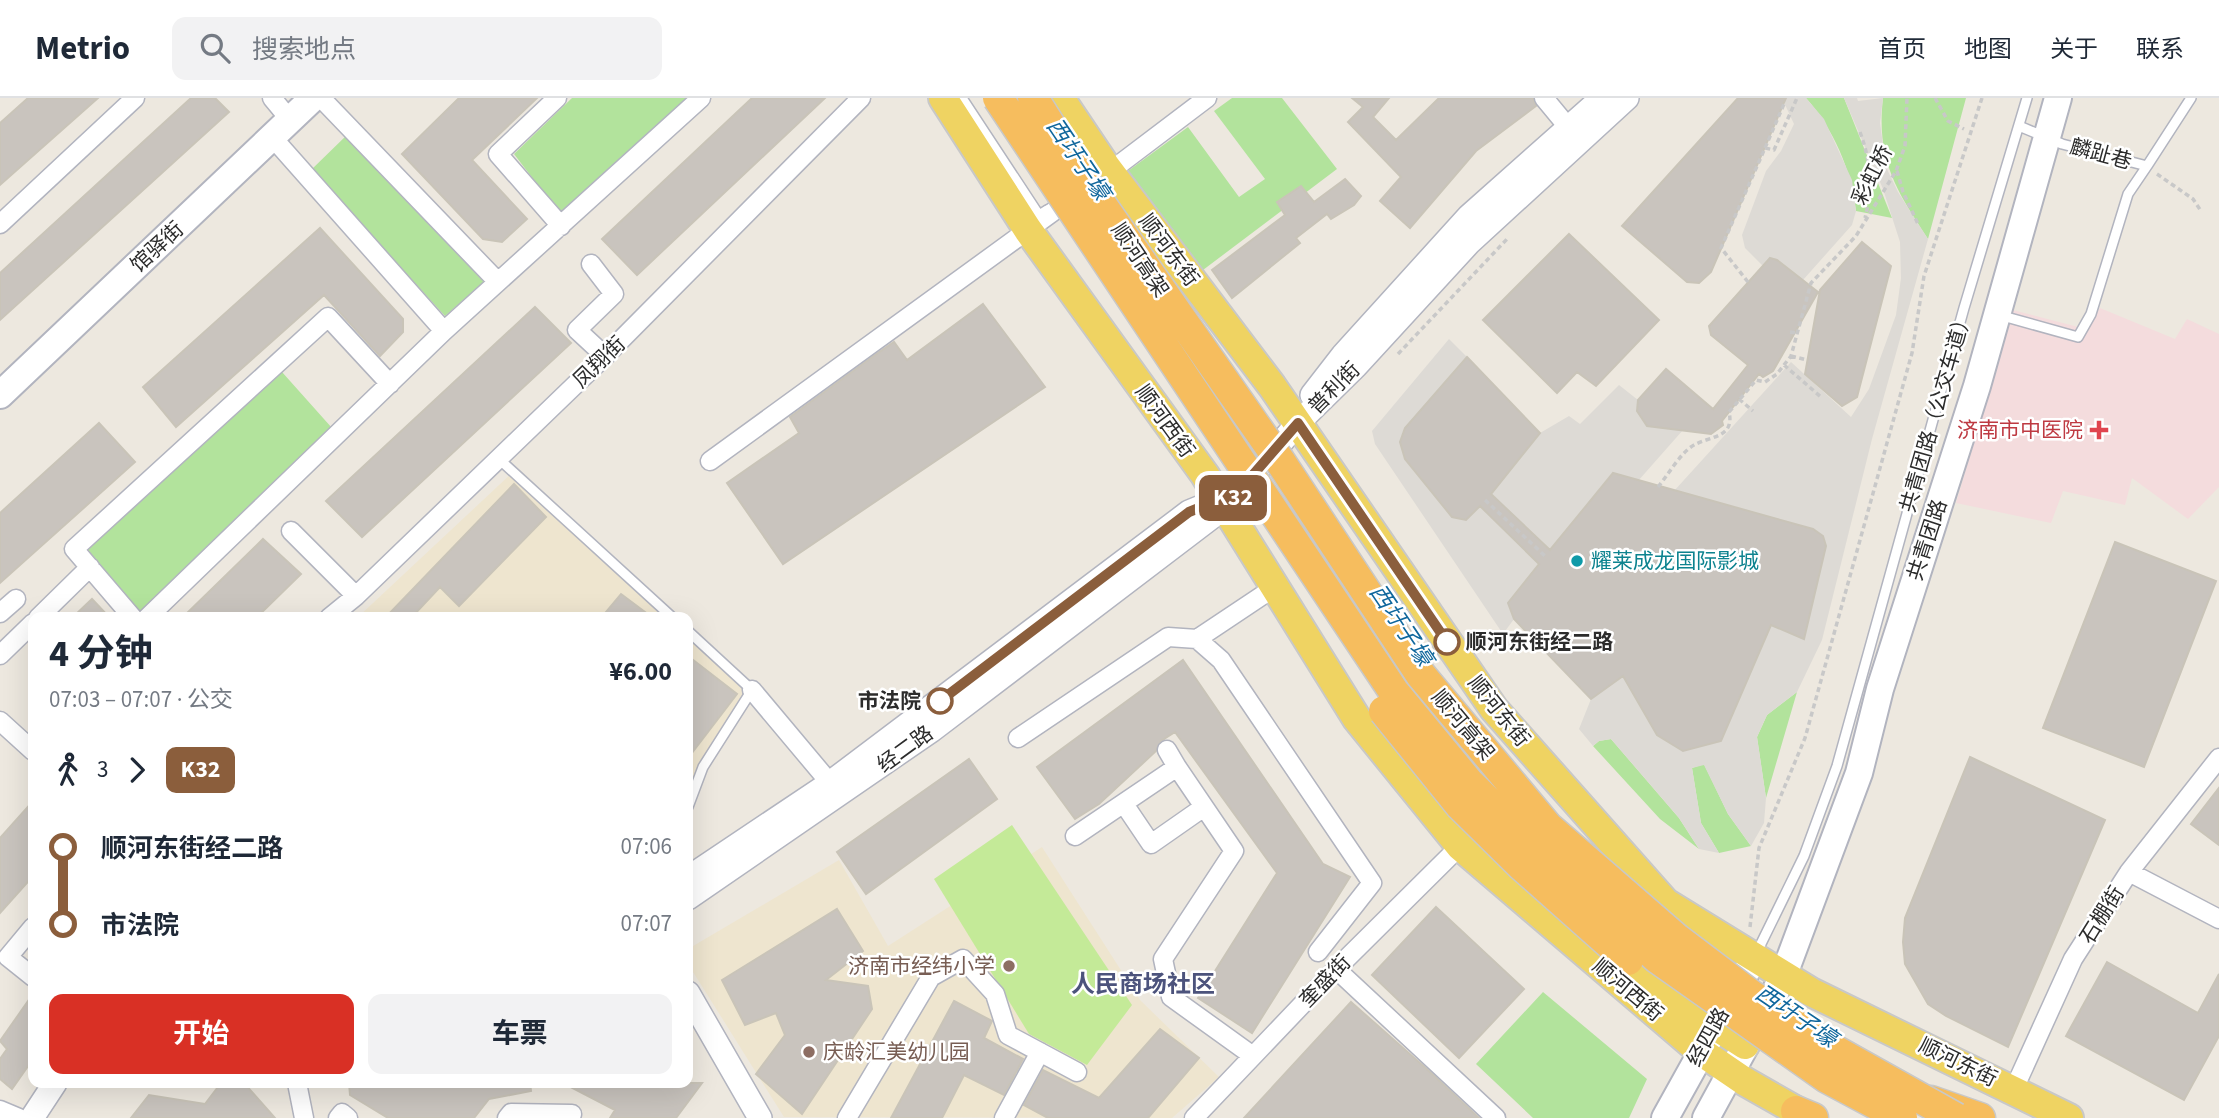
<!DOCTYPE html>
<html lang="zh">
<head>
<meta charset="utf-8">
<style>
	body { margin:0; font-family:"Source Sans 3","Noto Sans SC",sans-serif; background:#f2f2f3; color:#1f2937; height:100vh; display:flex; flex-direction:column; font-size:26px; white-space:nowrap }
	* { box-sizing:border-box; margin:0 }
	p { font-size:23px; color:#747a83 }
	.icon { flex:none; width:38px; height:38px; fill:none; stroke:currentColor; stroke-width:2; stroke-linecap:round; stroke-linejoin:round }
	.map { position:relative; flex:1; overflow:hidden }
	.panel { position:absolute; left:28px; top:514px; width:665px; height:476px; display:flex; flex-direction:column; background:#fff; border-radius:14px; box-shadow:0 7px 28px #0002 }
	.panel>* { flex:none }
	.badge { padding:0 14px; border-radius:10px; font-size:24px; line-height:46px }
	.map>.badge { position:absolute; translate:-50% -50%; box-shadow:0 0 0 4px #fff }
	.legs { display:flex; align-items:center; gap:10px; height:77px; padding:0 21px; font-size:23px }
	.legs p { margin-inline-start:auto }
	.summary { display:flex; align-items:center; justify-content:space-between; height:119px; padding:0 21px }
	h1 { font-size:38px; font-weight:700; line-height:52px }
	.action { display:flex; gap:14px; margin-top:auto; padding:14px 21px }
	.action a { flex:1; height:80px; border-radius:14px; background:#d93025; color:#fff; font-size:28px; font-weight:700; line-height:80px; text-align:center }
	.action a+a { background:#f2f2f3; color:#1f2937 }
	ul { padding:0 21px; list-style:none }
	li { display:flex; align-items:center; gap:24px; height:77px; font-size:26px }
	li i { display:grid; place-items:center; width:10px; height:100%; margin:0 9px; background:currentColor }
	li i::after { content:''; width:18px; height:18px; margin:-9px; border:5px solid; border-radius:50%; background:#fff }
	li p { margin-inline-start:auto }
	li:first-child i { background:linear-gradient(#0000 50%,currentColor 0) }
	li:last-child i { background:linear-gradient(currentColor 50%,#0000 0) }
	header { display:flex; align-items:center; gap:42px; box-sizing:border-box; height:98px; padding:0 35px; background:#fff; border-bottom:2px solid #e0e1e3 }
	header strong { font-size:33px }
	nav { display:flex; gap:38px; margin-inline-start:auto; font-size:24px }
	.search { width:490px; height:63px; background:#f2f2f3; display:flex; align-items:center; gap:18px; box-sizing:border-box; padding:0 24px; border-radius:14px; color:#747a83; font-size:26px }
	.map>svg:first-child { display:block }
	.education { fill:#eee5cf }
	.medical { fill:#f4dcdd }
	.green { fill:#b2e39c }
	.pitch { fill:#c4ea98 }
	.plaza { fill:#dddad5 }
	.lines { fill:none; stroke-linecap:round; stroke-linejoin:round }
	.stream { stroke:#74c8ed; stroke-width:6 }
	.building { fill:#c9c4be; stroke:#c9c4b8; stroke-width:2 }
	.service-casing { stroke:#b2b4bf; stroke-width:12 }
	.minor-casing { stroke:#b2b4bf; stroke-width:21 }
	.tertiary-casing { stroke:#b2b4bf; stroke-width:26 }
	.secondary-casing { stroke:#b2b4bf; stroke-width:30 }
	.primary-casing { stroke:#c8c8c8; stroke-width:32 }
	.trunk-casing { stroke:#c8c8c8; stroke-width:33 }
	.path { stroke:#c8c8c8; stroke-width:3.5; stroke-dasharray:5 3.5; stroke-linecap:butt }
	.service { stroke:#fff; stroke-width:9 }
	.minor { stroke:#fff; stroke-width:18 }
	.tertiary { stroke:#fff; stroke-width:23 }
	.secondary { stroke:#fff; stroke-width:26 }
	.primary { stroke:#efd362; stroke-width:28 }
	.trunk { stroke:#f6bd5e; stroke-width:30 }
	.trunk-bridge-casing { stroke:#c8c8c8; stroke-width:33; stroke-linecap:butt }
	.trunk-bridge { stroke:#f6bd5e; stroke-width:30 }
	.line-1-casing { stroke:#fff; stroke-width:16 }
	.line-1 { stroke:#8b5e3c; stroke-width:10 }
	.health-dot { fill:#e0444e; stroke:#fff; stroke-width:2.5 }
	.culture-dot { fill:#0f9aa8; stroke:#fff; stroke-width:2.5 }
	.stop-1-dot { fill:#fff; stroke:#8b5e3c; stroke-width:3.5 }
	.education-dot { fill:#8d6e63; stroke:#fff; stroke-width:2.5 }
	.labels { text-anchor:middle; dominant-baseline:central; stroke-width:5; stroke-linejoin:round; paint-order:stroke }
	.street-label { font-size:21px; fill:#2c2c2c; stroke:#fff }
	.health-label { font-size:21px; fill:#be3a42; stroke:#fff; text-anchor:end }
	.culture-label { font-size:21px; fill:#0d838f; stroke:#fff; text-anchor:start }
	.stop-label { font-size:21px; font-weight:bold; fill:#2c2c2c; stroke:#fff; text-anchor:start }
	.education-label { font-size:21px; fill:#785e54; stroke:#fff; text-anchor:end }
	.water-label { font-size:23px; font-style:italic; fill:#10679c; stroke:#fff }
	.quarter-label { font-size:24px; font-weight:bold; fill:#4c537c; stroke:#fff }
</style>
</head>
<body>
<header>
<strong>Metrio</strong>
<div class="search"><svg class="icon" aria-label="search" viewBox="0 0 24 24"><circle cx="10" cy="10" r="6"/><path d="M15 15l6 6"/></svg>搜索地点</div>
<nav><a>首页</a><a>地图</a><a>关于</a><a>联系</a></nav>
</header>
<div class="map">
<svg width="2219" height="1020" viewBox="0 0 2219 1020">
	<rect width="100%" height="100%" fill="#ede8df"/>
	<path class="education" d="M513 374 673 520H357Z
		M688 533 752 592 706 664 688 709Z
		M1042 749 1140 902 1219 979 1172 1020 784 1019 688 866V851L839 762 888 848Z"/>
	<path class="medical" d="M2100 210 2175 241 2187 221 2219 236V389L2188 421 2132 380 2125 407 2063 393 2051 425 1956 405 2013 212 2086 231Z"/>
	<path class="green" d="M572 0H689L560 116 514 56Z
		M1232 0H1282L1337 71 1203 172 1128 73 1188 29 1239 99 1265 81 1214 13Z
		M1806 0H1844L1892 120 1856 113C1851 71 1834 32 1806 0Z
		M1883 0H1966L1928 141C1896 92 1876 61 1883 0Z
		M349 35 484 184 445 218 311 72Z
		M282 274 332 330 140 516 85 451Z
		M1797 594 1766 700 1757 639 1767 617Z
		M1611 641 1679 720 1699 751 1660 721 1593 648 1599 643Z
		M1704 666 1728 716 1751 748 1719 755 1701 725 1692 670Z
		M1543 894 1647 981 1629 1020H1533L1476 966Z"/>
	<path class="pitch" d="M1012 727 1132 907 1087 967 1029 936 934 781Z"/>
	<path class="plaza" d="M1782 0H1806L1824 21 1852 82 1856 113 1852 127 1803 182 1777 162 1770 160 1763 168 1745 150 1742 137 1766 73 1781 53 1794 26Z
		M1844 0H1857L1858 3 1883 0 1880 25 1886 69 1898 94 1928 141 1872 341 1822 542 1797 594 1767 617 1757 639 1766 700 1764 725 1751 748 1728 716 1704 667 1692 670 1701 725 1719 755 1699 751 1679 720 1611 641 1599 643 1593 648 1579 631 1591 601 1623 578 1683 653 1721 643 1771 527 1804 541 1826 448 1823 438 1813 431 1674 393 1791 264 1851 319 1869 291 1896 217 1901 180 1900 144 1883 91Z
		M1449 241 1467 259 1405 330 1400 344 1405 361 1452 419 1466 421 1491 396 1540 335 1569 318 1580 326 1619 287 1638 302 1637 313 1647 327 1683 332 1638 383 1612 375 1509 504 1514 521 1503 536 1375 346 1372 333Z"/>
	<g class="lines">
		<path class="stream" d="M1016 0 1024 13
			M1176 240 1220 303"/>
	</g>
	<path class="building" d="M28 0H98L0 87V25Z
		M191 0H215L229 14 0 222V175Z
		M459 0H537L472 62 527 121 502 144 483 141 402 56Z
		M752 0H825L637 177 602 141Z
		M1352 0H1389L1373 19 1396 42 1439 0H1533L1536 8 1476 53 1410 130 1380 103 1401 79 1348 24 1363 9Z
		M1738 0H1786L1711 174 1699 185 1687 184 1622 128Z
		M1345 81 1361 98 1354 107 1331 121 1327 116 1296 140 1300 145 1232 200 1212 172 1285 117 1277 104 1301 88 1314 104Z
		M320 130 403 221V234L380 258 324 197 176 329 143 289Z
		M1569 136 1659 222 1596 288 1577 274 1557 295 1483 222Z
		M1862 144 1891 168 1857 299 1842 308 1805 276 1820 192Z
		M1770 160 1777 162 1818 194 1773 273 1763 279 1759 276 1722 323 1723 327 1711 336 1647 328 1637 313 1638 302 1666 271 1713 311 1748 267 1711 237 1709 228Z
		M983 206 1045 289 783 466 727 385 799 335 790 319 875 257 894 244 907 262Z
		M535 209 571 245 362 439 326 403Z
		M1467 259 1540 335 1491 396 1550 452 1613 375 1813 431 1823 438 1826 448 1804 541 1771 527 1721 643 1683 653 1657 637 1623 578 1591 601 1514 521 1508 505 1539 466 1480 408 1466 422 1452 419 1405 361 1400 344 1405 330Z
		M99 325 135 364 0 485V415Z
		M514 386 546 419 459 508 440 489 411 520H385Z
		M263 441 301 476 256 520H182Z
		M2115 444 2216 483 2144 669 2043 630Z
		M621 496 653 520H601Z
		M92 501 110 520H72Z
		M688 558 737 596 688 660Z
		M1183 562 1323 766 1350 779 1252 935 1198 900 1277 775 1175 634 1161 643 1156 653 1099 706 1075 721 1037 669Z
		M1970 659 2105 722 2008 949 1946 918 1928 906 1905 866 1903 844 1905 820Z
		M969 661 997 701 866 796 837 754Z
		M2219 690V747L2191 726Z
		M33 703V778L0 815V740Z
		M1436 809 1524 891 1459 960 1372 877Z
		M837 811 863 853 826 882 868 888 872 911 802 1016 756 976 785 937 776 915 745 927 722 882Z
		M2107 864 2198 915 2219 876V938L2184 1002 2066 938Z
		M33 896V961L12 991 0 981V961L7 951 0 943Z
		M954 903 992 923 984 940 1023 961 1004 997 964 977 942 1020H891Z
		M1351 904 1429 973 1479 1020H1244Z
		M1160 931 1199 960 1148 1020H1048L1024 1007 1043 972 1099 1000Z
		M221 985H244L275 1020H131L149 997 205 1006Z
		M349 985H530L531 993 489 1001 474 1020H388L350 997Z
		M563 985H702L676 1020H610L615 1012Z"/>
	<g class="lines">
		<g class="service-casing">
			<path id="service" d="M962 0 1039 117 1047 112
				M2019 28 2062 46 2147 68 2191 0
				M1999 217 2078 239 2091 216 2128 96 2147 68
				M499 361 673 520
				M688 533 752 592 703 669 688 709
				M1755 858 1804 758 1837 668 1964 210 2027 0"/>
		</g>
		<g class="minor-casing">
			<path id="minor" d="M272 0 291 23
				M321 0 498 184
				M557 0 498 56 561 128
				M1544 0 1568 29
				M273 40 444 233
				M1104 78 1207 0
				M0 126 135 0
				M591 166 614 196 577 232 605 258
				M710 363 1072 100
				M291 433 356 498
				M0 515 16 501
				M38 520 90 469
				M133 520 74 451 328 219 390 286
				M147 520 444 233 701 0
				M329 520 356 498 605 258 861 0
				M1197 541 1275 489
				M0 557 33 525
				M752 592 830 685
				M0 623 33 653
				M1018 640 1168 539 1197 541 1221 562 1372 785 1318 854
				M1167 652 1177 669
				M1124 706 1151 746 1204 709
				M1075 738 1177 669 1234 753 1163 861 1171 899 1253 958
				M2129 774 2219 821
				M33 829 8 859 33 879
				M1336 871 1496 1020
				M297 985 304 1020
				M2014 991 2073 861 2129 774 2219 660
				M0 1012 19 1020
				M338 1020 342 1015 348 1020
				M507 1020 511 1015 572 1016
				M847 1020 931 879 963 861 995 896 1008 937 1077 974
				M1004 1020 1040 954
				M1194 1020 1336 871 1460 748"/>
		</g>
		<g class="tertiary-casing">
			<path id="tertiary" d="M1312 297 1343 257 1469 118 1602 0
				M688 780 830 685 1189 414 1211 405 1225 409
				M688 800 932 632 1225 409 1298 325 1356 268 1469 145 1627 0
				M688 895 760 1020
				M32 1020 55 985"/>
		</g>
		<g class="secondary-casing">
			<path id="secondary" d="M0 297 313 0
				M1665 1020 1754 860
				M1706 1020 1783 879 1859 675 1880 591 1977 288 2058 0"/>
		</g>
		<g class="primary-casing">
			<path id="primary" d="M943 0 1028 132 1205 377 1357 621 1460 748 1700 953 1744 983 1809 1020
				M1060 0 1107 70 1272 288 1494 611 1666 805 1811 894 2069 1020
				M1610 850 1703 920 1745 947"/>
		</g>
		<g class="trunk-casing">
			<path id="trunk" d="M1931 1003 1980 1020
				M1796 1013 1813 1020"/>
		</g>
		<path class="path" d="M1935 0 1948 23 1964 31
			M1860 34C1871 64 1873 90 1865 120
			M1765 50 1784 6
			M1897 73 1903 94 1919 128
			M2157 76 2193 101 2201 113
			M1748 184 1721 150 1765 50 1774 52 1797 0
			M1790 234 1797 235
			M1398 256 1508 140
			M1791 258 1807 262
			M1784 267 1821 299
			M1739 301 1753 313
			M1658 389C1668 377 1681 354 1694 347 1710 338 1735 340 1729 314L1756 282 1765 284 1777 276 1791 258 1811 185 1856 138 1896 73 1905 48 1907 0
			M1485 402 1545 458
			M1750 829 1759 750 1805 640 1912 255 1924 178 1982 0"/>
		<use href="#service" class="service"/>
		<use href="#minor" class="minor"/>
		<use href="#tertiary" class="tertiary"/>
		<use href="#secondary" class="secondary"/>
		<use href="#primary" class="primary"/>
		<use href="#trunk" class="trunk"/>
		<g class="trunk-bridge-casing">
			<path id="trunk-bridge" d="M998 0 1394 594 1469 685 1530 745 1657 860 1827 980 1902 1020
				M1033 0 1087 86 1280 363 1421 577 1548 729 1677 841 1751 897 1829 949 1956 1020
				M1384 613 1460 707 1522 768 1628 862"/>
		</g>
		<use href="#trunk-bridge" class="trunk-bridge"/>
	</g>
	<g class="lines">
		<g class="line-1-casing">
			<path id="line-1" d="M940 603 1189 414 1211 405 1225 409 1298 325 1447 544"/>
		</g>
		<use href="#line-1" class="line-1"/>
	</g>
	<path class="health-dot" d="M2095.5 321.5h7v7h7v7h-7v7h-7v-7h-7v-7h7z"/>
	<circle class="culture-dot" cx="1577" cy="463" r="7"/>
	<g class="stop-1-dot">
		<circle cx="1447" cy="544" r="12"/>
		<circle cx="940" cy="603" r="12"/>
	</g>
	<g class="education-dot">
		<circle cx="1009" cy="868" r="7"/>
		<circle cx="809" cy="954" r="7"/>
	</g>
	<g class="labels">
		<g class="street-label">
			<text transform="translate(2101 56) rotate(15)">麟趾巷</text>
			<text transform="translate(1872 77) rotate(-63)">彩虹桥</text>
			<text transform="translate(157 149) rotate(-43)">馆驿街</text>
			<text transform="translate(1169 152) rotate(53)">顺河东街</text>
			<text transform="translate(1140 162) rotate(56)">顺河高架</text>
			<text transform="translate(599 264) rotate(-44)">凤翔街</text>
			<text transform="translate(1334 290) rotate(-45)">普利街</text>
			<text transform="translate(1936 313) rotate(-74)">共青团路（公交车道）</text>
			<text transform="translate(1165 323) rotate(54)">顺河西街</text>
			<text transform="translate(1927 442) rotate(-72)">共青团路</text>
			<text transform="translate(1499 613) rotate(51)">顺河东街</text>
			<text transform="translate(1463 627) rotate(50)">顺河高架</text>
			<text transform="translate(905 651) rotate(-36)">经二路</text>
			<text transform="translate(2102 817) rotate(-58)">石棚街</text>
			<text transform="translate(1325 883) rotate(-46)">奎盛街</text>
			<text transform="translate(1628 892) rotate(40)">顺河西街</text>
			<text transform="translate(1708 939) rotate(-61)">经四路</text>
			<text transform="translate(1958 964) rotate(26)">顺河东街</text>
		</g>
		<g class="health-label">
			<text x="2083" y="332">济南市中医院</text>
		</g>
		<g class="culture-label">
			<text x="1591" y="463">耀莱成龙国际影城</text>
		</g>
		<g class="stop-label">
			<text x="1466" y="544">顺河东街经二路</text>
			<text x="921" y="603" text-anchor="end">市法院</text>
		</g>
		<g class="education-label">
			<text x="995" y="868">济南市经纬小学</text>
			<text x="823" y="954" text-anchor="start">庆龄汇美幼儿园</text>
		</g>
		<g class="water-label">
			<text transform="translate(1078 61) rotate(56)">西圩子壕</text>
			<text transform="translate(1401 527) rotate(56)">西圩子壕</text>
			<text transform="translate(1796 918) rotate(34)">西圩子壕</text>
		</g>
		<g class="quarter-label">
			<text x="1143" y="886">人民商场社区</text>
		</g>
	</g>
</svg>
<b class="badge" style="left:1233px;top:400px;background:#8b5e3c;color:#fff">K32</b>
<section class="panel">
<div class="summary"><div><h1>4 分钟</h1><p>07:03 – 07:07 · 公交</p></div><b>¥6.00</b></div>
<div class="legs"><svg class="icon" aria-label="walk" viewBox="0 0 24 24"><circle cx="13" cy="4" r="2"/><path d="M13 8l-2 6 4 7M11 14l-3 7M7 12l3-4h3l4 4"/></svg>3<svg class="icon" aria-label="forward" viewBox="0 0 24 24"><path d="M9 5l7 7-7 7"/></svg><b class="badge" style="background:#8b5e3c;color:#fff">K32</b></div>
<ul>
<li><i style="color:#8b5e3c"></i><b>顺河东街经二路</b><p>07:06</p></li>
<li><i style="color:#8b5e3c"></i><b>市法院</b><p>07:07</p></li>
</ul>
<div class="action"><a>开始</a><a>车票</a></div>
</section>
</div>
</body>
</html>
